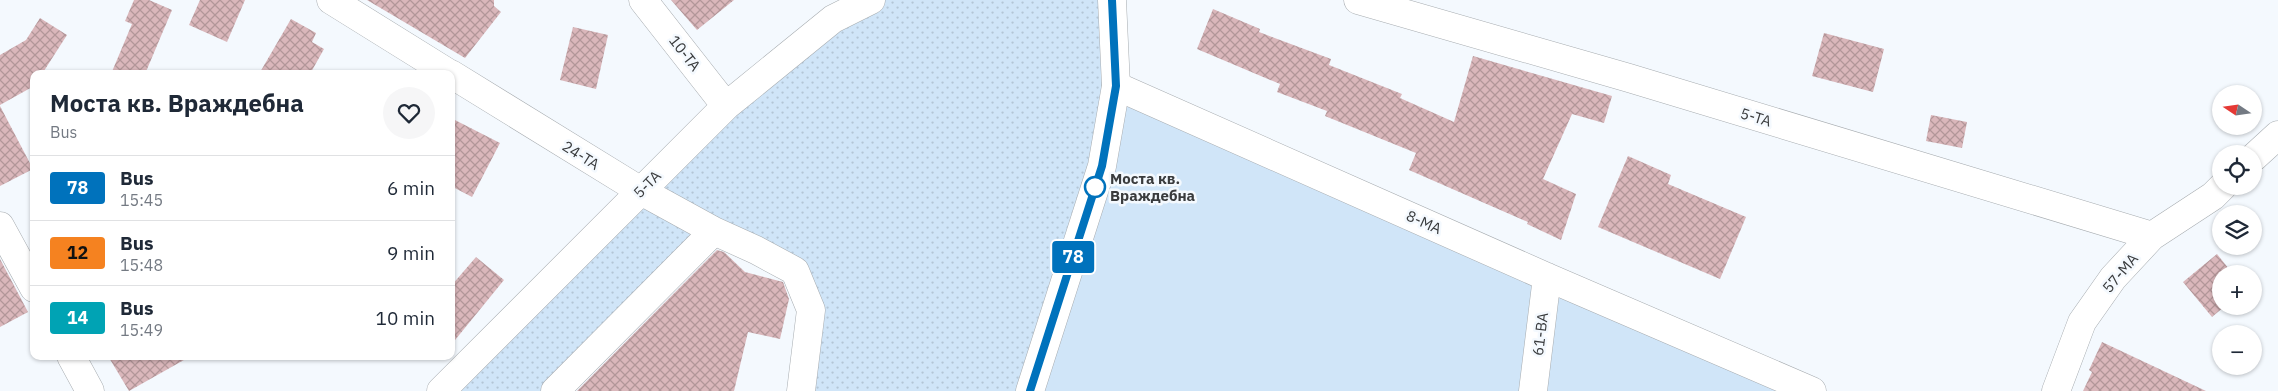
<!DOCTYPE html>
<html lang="en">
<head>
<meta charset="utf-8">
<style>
	body { margin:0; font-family:"IBM Plex Sans",sans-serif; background:#f6f6f7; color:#1f2937; height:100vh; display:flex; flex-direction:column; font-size:19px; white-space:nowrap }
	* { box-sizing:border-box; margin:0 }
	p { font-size:16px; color:#747a83 }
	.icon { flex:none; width:28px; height:28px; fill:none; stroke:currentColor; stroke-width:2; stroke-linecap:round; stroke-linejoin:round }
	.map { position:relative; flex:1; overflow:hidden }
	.side { position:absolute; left:30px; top:70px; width:425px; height:290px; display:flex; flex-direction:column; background:#fff; border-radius:10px; box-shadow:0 1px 4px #0004 }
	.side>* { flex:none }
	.badge { padding:0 10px; border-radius:4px; font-size:18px; line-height:32px }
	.needle { width:32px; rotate:283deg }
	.controls { position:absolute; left:2212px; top:85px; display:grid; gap:10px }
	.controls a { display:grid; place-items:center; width:50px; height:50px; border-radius:50%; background:#fff; box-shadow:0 1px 4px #0004; font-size:25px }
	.map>.badge { position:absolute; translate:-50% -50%; box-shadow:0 0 0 2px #fff }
	.round { display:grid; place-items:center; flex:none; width:52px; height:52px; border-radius:26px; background:#f6f6f7 }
	.overview { display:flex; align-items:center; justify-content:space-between; height:85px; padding:0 20px }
	h1 { font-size:24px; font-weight:800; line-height:38px }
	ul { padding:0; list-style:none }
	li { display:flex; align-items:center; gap:15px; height:65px; padding:0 20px; border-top:1px solid #e0e1e3 }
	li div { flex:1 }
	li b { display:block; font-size:19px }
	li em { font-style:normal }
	li .badge { min-width:55px; font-weight:700; text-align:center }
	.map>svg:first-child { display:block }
	.grass { fill:#d0e5f8 }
	.park { fill:url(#park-dots) }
	.building { fill:url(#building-cross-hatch) }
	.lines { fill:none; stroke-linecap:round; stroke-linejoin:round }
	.minor-casing { stroke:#a7acb0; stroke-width:29 }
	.tertiary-casing { stroke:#a7acb0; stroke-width:29 }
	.minor { stroke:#fff; stroke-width:28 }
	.tertiary { stroke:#fff; stroke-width:28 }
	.line-casing { stroke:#fff; stroke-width:11 }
	.line { stroke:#0072bc; stroke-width:8 }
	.stop-dot { fill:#fff; stroke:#0072bc; stroke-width:2.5 }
	.labels { text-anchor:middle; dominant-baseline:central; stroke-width:5; stroke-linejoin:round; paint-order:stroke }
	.street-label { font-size:15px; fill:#393b3d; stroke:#f4f9fe }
	.stop-label { font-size:15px; font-weight:bold; fill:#393b3d; stroke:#f4f9fe; text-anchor:start }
</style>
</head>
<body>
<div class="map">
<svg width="2278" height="391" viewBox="0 0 2278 391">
	<defs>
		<pattern id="park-dots" width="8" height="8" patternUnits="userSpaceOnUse" patternTransform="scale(1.25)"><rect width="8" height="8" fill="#d0e5f8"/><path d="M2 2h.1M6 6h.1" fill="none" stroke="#b3c5d6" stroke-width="1.8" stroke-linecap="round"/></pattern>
		<pattern id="building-cross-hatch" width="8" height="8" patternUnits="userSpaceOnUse" patternTransform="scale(1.25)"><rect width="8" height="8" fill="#dab7bb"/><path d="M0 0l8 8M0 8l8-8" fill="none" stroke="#b29699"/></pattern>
	</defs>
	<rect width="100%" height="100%" fill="#f4f9fe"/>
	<path class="grass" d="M1116 86 1812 391H1030Z"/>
	<path class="park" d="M871 0H1112L1116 86 1030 391H801L795 272 714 231 555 391H441L640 191Z"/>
	<path class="building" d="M134 0H149L172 10 145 74H111L132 24 125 21Z
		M200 0H245L227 42 189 25Z
		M367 0H494V6L501 12 465 58Z
		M671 0H734L697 30Z
		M1213 9 1260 29 1259 32 1331 59 1329 65 1402 94 1400 98 1454 122 1473 56 1612 96 1604 123 1572 114 1543 179 1576 194 1561 240 1527 224 1528 222 1409 170 1416 153 1325 116 1327 111 1277 92 1280 84 1197 49Z
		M40 18 67 35 42 74H34V86L0 105V55L26 40Z
		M291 19 316 33 312 42 324 49 310 74H259Z
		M573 27 608 35 596 89 560 80Z
		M1824 33 1884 49 1873 92 1812 76Z
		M0 106 33 169 0 186Z
		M1931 115 1967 122 1962 148 1926 141Z
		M451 118 500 143 472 197 451 186Z
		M1628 156 1671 175 1668 184 1746 217 1720 279 1598 227Z
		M717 250 724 252 745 272 783 282 789 299 780 339 748 332 734 391H577Z
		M2217 254 2233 274H2221V306H2225L2212 317 2183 282Z
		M476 257 504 280 451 345V286Z
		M0 259 28 312 0 327Z
		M2102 342 2206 391H2083L2092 372 2089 370Z
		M108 356H191L129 391Z"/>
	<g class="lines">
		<g class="minor-casing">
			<path id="minor" d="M331 0 450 74
				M643 0 726 106
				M1358 0 1629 78 2152 236
				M451 74 641 191 714 231 756 250 795 271 811 310 801 391
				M1116 86 1547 277 1812 391
				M2254 157 2278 135
				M0 226 34 288
				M71 356 90 391
				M441 391 726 106 833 19 871 0
				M555 391 714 231
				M1533 391 1547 277
				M2056 391 2082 322 2113 278 2152 236 2213 196 2223 186"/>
		</g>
		<g class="tertiary-casing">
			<path id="tertiary" d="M1030 391 1102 166 1116 86 1112 0"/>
		</g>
		<use href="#minor" class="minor"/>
		<use href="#tertiary" class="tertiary"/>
	</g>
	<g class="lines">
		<g class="line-casing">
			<path id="line" d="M1030 391 1102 166 1116 86 1112 0"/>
		</g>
		<use href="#line" class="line"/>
	</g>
	<circle class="stop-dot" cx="1095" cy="187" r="10"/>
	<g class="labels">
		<g class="street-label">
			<text transform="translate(685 53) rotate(52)">10-ТА</text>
			<text transform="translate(1756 117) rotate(17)">5-ТА</text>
			<text transform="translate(581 155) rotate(32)">24-ТА</text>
			<text transform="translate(647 184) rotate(-45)">5-ТА</text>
			<text transform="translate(1424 222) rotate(24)">8-МА</text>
			<text transform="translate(2120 273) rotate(-50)">57-МА</text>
			<text transform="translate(1540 334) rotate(-83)">61-ВА</text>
		</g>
		<g class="stop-label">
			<text x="1110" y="178">Моста кв.<tspan x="1110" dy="17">Враждебна</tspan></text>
		</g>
	</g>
</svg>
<div class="controls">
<a><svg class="needle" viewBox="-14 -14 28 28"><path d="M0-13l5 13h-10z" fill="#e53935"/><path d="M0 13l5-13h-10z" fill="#747a83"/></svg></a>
<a><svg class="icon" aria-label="locate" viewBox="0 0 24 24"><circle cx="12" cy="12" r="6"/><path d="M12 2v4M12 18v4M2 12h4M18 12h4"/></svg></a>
<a><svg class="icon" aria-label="layers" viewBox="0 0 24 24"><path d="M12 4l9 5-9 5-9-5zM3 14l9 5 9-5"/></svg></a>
<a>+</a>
<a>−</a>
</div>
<b class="badge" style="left:1073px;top:257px;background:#0072bc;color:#fff">78</b>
<section class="side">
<div class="overview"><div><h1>Моста кв. Враждебна</h1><p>Bus</p></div><a class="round"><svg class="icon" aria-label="heart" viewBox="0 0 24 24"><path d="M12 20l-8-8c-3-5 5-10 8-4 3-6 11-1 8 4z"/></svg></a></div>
<ul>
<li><span class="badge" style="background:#0072bc;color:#fff">78</span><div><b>Bus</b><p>15:45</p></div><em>6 min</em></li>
<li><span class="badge" style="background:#f58220;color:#111">12</span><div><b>Bus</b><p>15:48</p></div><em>9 min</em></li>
<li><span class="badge" style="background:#00a3b4;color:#fff">14</span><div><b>Bus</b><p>15:49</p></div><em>10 min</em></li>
</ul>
</section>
</div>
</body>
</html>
